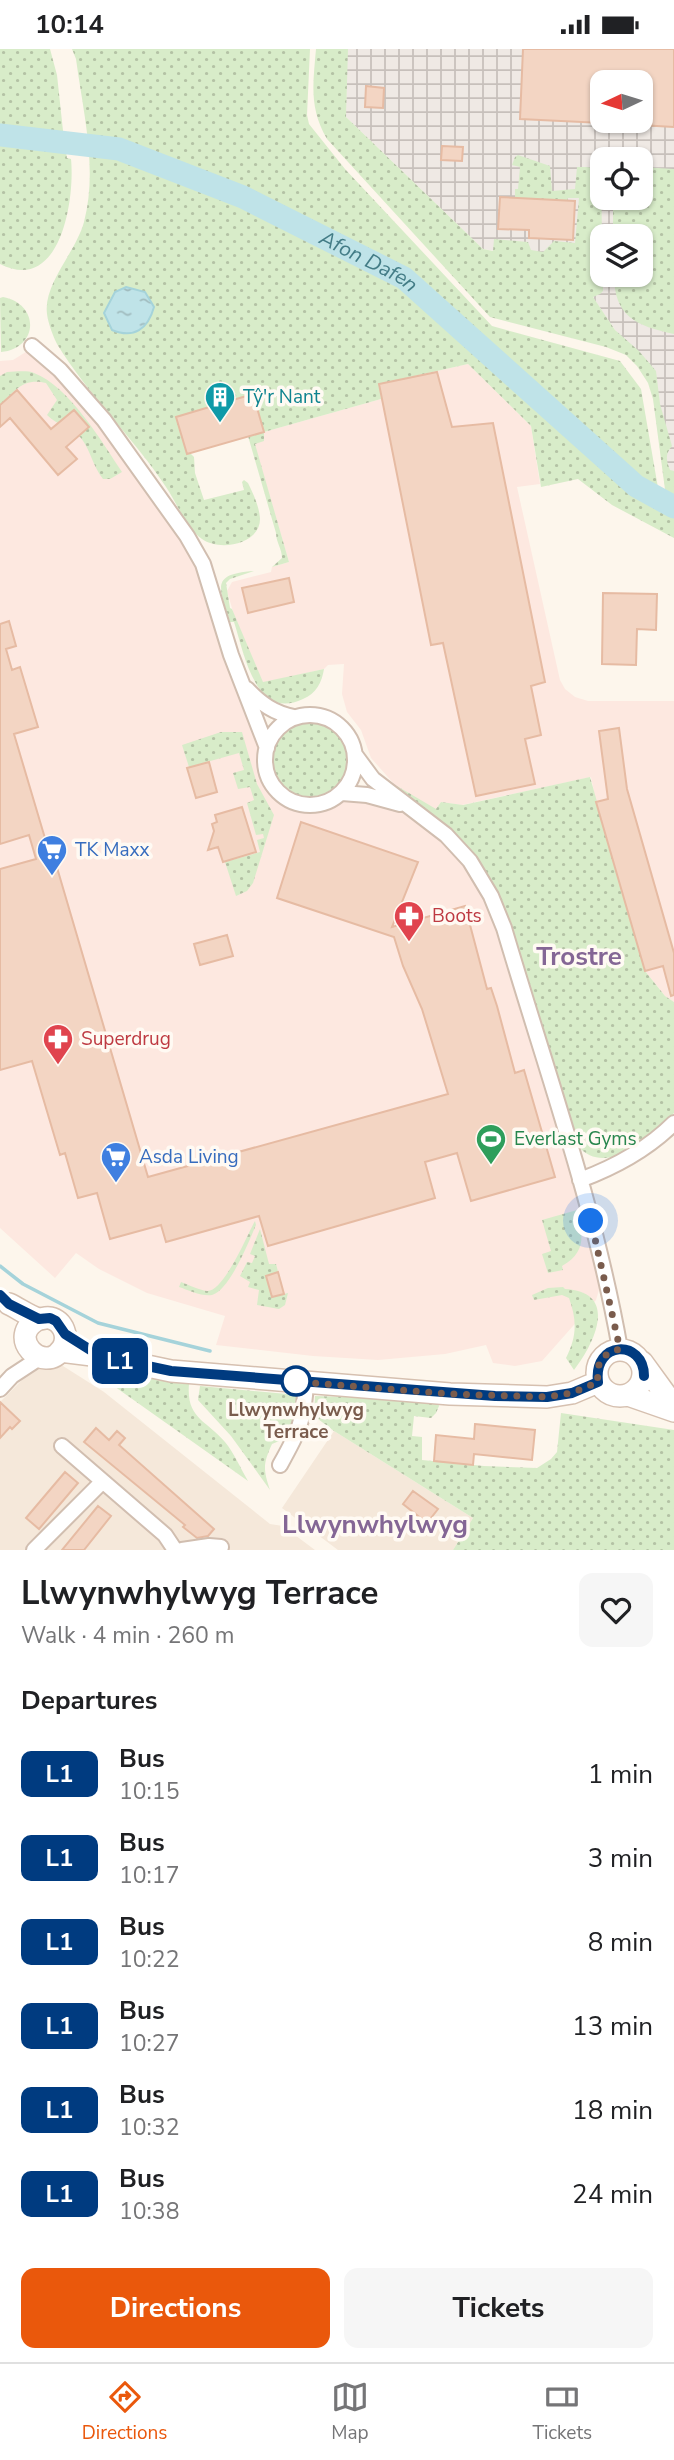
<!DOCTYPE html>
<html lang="en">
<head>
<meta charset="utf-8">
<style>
	body { margin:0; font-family:"Nunito Sans",sans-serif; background:#f6f6f6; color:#202124; height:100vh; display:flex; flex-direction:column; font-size:26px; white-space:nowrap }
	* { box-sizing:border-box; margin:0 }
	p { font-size:23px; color:#757577 }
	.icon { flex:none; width:38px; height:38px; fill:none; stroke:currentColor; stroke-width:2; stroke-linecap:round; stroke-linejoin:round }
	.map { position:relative; height:1501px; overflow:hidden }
	.sheet { display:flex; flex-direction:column; background:#fff; flex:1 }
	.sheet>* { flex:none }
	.badge { padding:0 14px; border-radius:10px; font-size:24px; line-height:46px }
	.needle { width:46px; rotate:266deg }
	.tools { position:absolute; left:590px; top:21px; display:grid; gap:14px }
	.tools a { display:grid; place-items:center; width:63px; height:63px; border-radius:14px; background:#fff; box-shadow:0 2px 5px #0004; font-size:35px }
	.you { position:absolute; width:35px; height:35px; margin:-18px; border:5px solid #fff; border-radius:50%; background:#1a73e8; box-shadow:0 0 0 10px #1a73e833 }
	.map>.badge { position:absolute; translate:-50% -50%; box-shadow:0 0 0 4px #fff }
	h2 { padding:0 21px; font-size:26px; line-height:63px }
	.round { display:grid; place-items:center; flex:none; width:74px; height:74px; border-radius:14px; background:#f6f6f6 }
	.head { display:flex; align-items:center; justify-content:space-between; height:119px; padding:0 21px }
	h1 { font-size:33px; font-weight:700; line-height:52px }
	.button { display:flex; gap:14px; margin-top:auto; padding:14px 21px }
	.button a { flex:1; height:80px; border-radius:14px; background:#ea580c; color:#fff; font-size:28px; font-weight:700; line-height:80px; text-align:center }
	.button a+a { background:#f6f6f6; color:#202124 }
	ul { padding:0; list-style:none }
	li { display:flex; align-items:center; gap:21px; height:84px; padding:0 21px }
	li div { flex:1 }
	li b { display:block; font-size:26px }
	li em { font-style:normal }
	li .badge { min-width:77px; font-weight:700; text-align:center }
	.status { display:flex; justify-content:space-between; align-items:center; height:49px; padding:0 35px; background:#fff; direction:ltr }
	.status svg { height:19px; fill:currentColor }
	.tab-bar { display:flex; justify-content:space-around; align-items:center; height:98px; border-top:2px solid #e0e0e0; background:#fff; font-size:19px; color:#757577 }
	.tab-bar a { display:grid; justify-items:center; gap:4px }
	.tab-bar .active { color:#ea580c }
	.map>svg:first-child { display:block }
	.residential { fill:#f5e8da }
	.commercial { fill:#fde8e0 }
	.industrial { fill:url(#industrial-grid); fill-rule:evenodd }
	.grass { fill:url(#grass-dots) }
	.water { fill:url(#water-ripples); stroke:#a5d3da; stroke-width:2 }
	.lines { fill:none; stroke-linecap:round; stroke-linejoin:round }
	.stream { stroke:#a5d3da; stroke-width:3.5 }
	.river { stroke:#bfe3e8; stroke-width:23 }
	.building { fill:#f3d5c3; stroke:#e6bba3; stroke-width:2 }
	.street-casing { stroke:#d1beb0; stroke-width:18 }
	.secondary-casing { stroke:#d6c0b0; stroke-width:24 }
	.street { stroke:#fff; stroke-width:14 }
	.secondary { stroke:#fff; stroke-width:21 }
	.line-casing { stroke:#fff; stroke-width:16 }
	.line { stroke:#003b80; stroke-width:10 }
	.walk { stroke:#7a5c4d; stroke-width:7; stroke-dasharray:0 12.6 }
	.stop-dot { fill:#fff; stroke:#003b80; stroke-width:3.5 }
	.labels { text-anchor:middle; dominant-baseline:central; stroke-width:7; stroke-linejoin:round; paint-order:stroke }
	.culture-label { font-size:19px; fill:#0d838f; stroke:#fffaf3; text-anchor:start }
	.shop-label { font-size:19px; fill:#366cbe; stroke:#fffaf3; text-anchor:start }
	.health-label { font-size:19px; fill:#be3a42; stroke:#fffaf3; text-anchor:start }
	.leisure-label { font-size:19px; fill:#27864d; stroke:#fffaf3; text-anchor:start }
	.stop-label { font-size:19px; font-weight:bold; fill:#7a5c4d; stroke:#fffaf3 }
	.water-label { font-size:21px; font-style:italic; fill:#437c86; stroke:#fffaf3 }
	.district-label { font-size:26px; font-weight:bold; fill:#846695; stroke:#fffaf3 }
</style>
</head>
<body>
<div class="status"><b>10:14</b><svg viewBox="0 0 49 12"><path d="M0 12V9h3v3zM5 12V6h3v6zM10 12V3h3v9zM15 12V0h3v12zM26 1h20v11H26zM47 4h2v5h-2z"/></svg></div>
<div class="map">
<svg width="674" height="1501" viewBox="0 0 674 1501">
	<defs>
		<pattern id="industrial-grid" width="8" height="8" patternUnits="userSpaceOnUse" patternTransform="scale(1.75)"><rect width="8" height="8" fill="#efe9e4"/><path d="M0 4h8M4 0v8" fill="none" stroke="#c7c0bb"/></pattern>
		<pattern id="grass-dots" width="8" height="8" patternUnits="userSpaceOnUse" patternTransform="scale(1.75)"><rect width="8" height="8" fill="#d8ecc9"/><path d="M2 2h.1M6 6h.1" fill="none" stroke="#b4c2a5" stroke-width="1.8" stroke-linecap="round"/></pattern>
		<pattern id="water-ripples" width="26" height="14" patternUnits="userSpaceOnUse" patternTransform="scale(1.75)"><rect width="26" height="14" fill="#bfe3e8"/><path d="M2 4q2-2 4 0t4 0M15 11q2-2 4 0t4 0" fill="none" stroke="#a0bbbe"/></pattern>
	</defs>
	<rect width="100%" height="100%" fill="#fdf6ec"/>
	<path class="residential" d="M52 1310 104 1343 270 1475 283 1477 315 1501H0V1353L32 1321Z
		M334 1382 473 1469 453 1501H338L282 1459Z"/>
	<path class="commercial" d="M29 301 58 320 187 487 267 699 265 711 272 735 291 752 304 756 318 755 330 751 342 744 367 746 426 770 491 847 604 1224 596 1251 542 1312 515 1317 493 1314 486 1296 445 1305 378 1311 313 1307 216 1296 225 1267 147 1244 99 1220 76 1204 55 1229 0 1179V312L13 311Z
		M468 315 531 377 540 435 517 438 560 631 565 640 575 648 588 652H674V953L665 947 645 922 596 753 591 728 462 756 441 753 436 761 395 736 371 709 361 681 347 663 342 645 344 615 328 616 324 620 263 634 234 566 227 542 232 533 271 523 272 518 289 513 254 395 263 389 264 383 381 350 379 335Z"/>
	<path class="industrial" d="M347 0H674V441L665 436 651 333 569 214 483 200 346 68ZM602 33H640V72H602ZM602 110H640V149H602ZM602 187H640V226H602Z"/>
	<path class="grass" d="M0 0H50L57 26 64 91 0 81Z
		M72 0H310L307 66 309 75 345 120 492 277 620 312 641 340 662 462 674 468V489L612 456 578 430 541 438 531 377 468 315 379 335 381 350 264 383V392L255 395 289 513 272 518 282 509C282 500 276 493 276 484L248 387 253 345 176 368 187 405 190 404 194 408 195 424 204 451 244 441 242 433 244 431 248 434C253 444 259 457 260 469 261 495 220 503 202 490 186 479 177 454 166 438 133 388 88 346 57 295 53 287 48 274 47 265 43 235 76 203 84 173 98 120 83 63 76 10Z
		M316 0H348L346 68 483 200 493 202 494 190 528 193 531 201 543 203 554 192 575 194 579 149H568L567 151 515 149V140H518L520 118 512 116 515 108 518 106 550 117 552 142 575 140 577 118C590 118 596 117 601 130L603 242 600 245 593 248 615 281 639 302 656 322 660 355 672 397C665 405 666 411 670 421L674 422V453L666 448 653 350 648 334 637 317 626 306 606 298 490 268 327 90C309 59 313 35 316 0Z
		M0 87 65 96 67 109 71 110C75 149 61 246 0 215Z
		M641 118 674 120V285C636 277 614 267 614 226H640V187H613V149H640Z
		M3 248C40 255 39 299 1 303L0 249Z
		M7 323C15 323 27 321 34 324 69 337 102 393 122 423L110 430H103C93 418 91 402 81 389 72 380 57 376 47 366L57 351 46 334C23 329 16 341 0 356V327Z
		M254 522 230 530 226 534 230 559 232 560 263 633 324 620C322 633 316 645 303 650 255 673 244 603 234 573H230C220 539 209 525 254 522Z
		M271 710a38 38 0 1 1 76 0a38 38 0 1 1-76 0Z
		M221 683H242L257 735 274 766 253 834 247 842 236 847 225 813 260 803 257 791 264 789 263 785 256 786 247 754 254 751 250 738 238 740 233 724 244 721 239 704 189 718 182 696Z
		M590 728 645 922 665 947 674 953V1064C653 1087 606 1130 578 1097 562 1046 547 994 531 943 517 897 505 849 477 809 457 780 425 760 394 742L397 737 436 760 441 753 463 756Z
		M577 1161C583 1185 587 1203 562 1217L563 1221 548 1224 542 1205 551 1202 542 1171Z
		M255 1172 256 1176C249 1192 230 1241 212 1246 203 1248 188 1241 179 1238L181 1233C189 1236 199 1241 207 1242 224 1243 248 1184 255 1172Z
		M260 1180 269 1215H276L284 1245 288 1244 285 1256 279 1260 257 1256 259 1241 248 1238 250 1233 240 1227 247 1213 252 1214 255 1207 250 1205Z
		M563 1238 565 1240C620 1243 594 1295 574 1321L566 1309C577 1288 577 1271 569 1249L562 1246 534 1251 532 1246 548 1239Z
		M154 1329 189 1335C186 1370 207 1371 225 1393 234 1404 241 1420 248 1432L111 1335Z
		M200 1337 298 1346 297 1364 289 1388 272 1395C263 1415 263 1420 270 1441L231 1387 198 1351Z
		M315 1347 437 1351 439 1357 436 1364 431 1369 414 1367 412 1387 422 1388V1411L484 1417 537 1419 551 1410 557 1403 561 1364 674 1381V1501H453L473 1469 334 1382 314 1367Z"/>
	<path class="water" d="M126 238 145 243 154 258C148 280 134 290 112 281L104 264 115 243Z"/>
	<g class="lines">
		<path class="stream" d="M0 1217 23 1235 98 1274 210 1302"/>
		<path class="river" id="s1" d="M0 86 119 100 243 148 404 229 636 437 674 458"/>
	</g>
	<path class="building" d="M523 0H674V78L640 76V33H602V74L520 70Z
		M366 37 384 39 383 59 365 58Z
		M442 97 463 98 462 112 441 111Z
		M500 148 575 152 573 191 529 189V181L498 180Z
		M437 323 452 378 493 374 545 633 531 637 541 686 525 690 535 735 476 747 443 594 431 596 379 335Z
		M17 341 51 380 74 361 89 378 66 398 77 410 58 426 10 369 0 378V356Z
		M253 345 264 383 187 405 176 368Z
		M289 529 294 553 248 564 242 539Z
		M603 544 657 545 656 581 637 580 636 616 602 615Z
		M9 572 16 597 6 600 12 621 20 618 38 678 14 685 50 806 53 805 148 1128 448 1045 422 960 403 917 394 888 277 849 301 773 418 813 392 878 465 857 487 940 491 939 497 957 515 1024 524 1021 555 1128 471 1152 457 1104 425 1113 435 1149 268 1197 259 1167 166 1193 161 1176 110 1190 97 1144 78 1149 65 1104 60 1106 32 1012 0 1021V820L36 810 29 786 0 795V575Z
		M619 679 627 740 674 904V946L671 947 663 917 645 922 596 753 608 750 599 682Z
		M209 713 217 743 196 749 187 719Z
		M242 758 256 803 223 813 218 798 208 801 214 782 212 775 217 773 215 766Z
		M227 886 233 907 200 916 194 895Z
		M278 1223 284 1245 272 1248 266 1227Z
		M0 1353 20 1372 12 1380 10 1378 0 1389Z
		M475 1375 535 1381 532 1411 474 1405 473 1416 434 1412 436 1386 474 1390Z
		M96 1379 109 1391 117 1382 125 1389 119 1396 214 1480 208 1487 197 1489 183 1478 185 1476 84 1393Z
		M65 1423 78 1434 39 1480 26 1469Z
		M413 1442 438 1460 427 1474 403 1455Z
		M98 1457 111 1467 84 1501H62Z"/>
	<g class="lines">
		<g class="street-casing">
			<path id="street" d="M32 297 60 321 104 371 187 487 203 515 231 606 267 699
				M247 640C261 655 274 664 294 668
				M265 711a45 45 0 1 1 90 0a45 45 0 1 1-90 0Z
				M356 707 373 730 446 786 470 812 491 847 504 879C545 1018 595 1157 620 1300
				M342 744 367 746 400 755
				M580 1131C615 1118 647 1101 674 1074
				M0 1340 12 1327 41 1308
				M62 1397 165 1486 175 1501
				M280 1416C299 1382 304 1373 306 1333
				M34 1501 102 1433
				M182 1501 209 1497 221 1498"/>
		</g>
		<g class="secondary-casing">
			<path id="secondary" d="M9 1255C18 1259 30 1268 39 1270 42 1270 46 1268 50 1269 63 1272 70 1288 62 1300 44 1327 4 1287 39 1270
				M597 1324a23 23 0 1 1 46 0a23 23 0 1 1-46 0Z
				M60 1302 100 1307 171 1322 450 1345 547 1348 572 1344 598 1333
				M642 1313 674 1357
				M628 1346 674 1362"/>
		</g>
		<use href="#street" class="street"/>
		<use href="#secondary" class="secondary"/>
	</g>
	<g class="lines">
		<g class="line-casing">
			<path id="line" d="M0 1246 9 1255 39 1270 50 1269 56 1272 65 1285 100 1307 171 1322 495 1347 547 1348 572 1344 598 1333C593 1291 644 1290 644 1327"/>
		</g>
		<use href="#line" class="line"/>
		<path class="walk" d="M296 1332H287L450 1345 547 1348 572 1344 598 1333C596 1314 601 1305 620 1300L591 1172"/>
	</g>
	<defs>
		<g id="building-pin" transform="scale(1.575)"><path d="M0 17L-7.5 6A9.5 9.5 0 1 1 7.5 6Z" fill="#0f9aa8" stroke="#fffaf3"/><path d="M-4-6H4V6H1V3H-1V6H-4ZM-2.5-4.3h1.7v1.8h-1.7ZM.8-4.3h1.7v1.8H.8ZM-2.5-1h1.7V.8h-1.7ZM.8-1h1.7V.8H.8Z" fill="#fff"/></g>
		<g id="supermarket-pin" transform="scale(1.575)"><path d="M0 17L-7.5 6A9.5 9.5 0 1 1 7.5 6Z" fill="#3f7fe0" stroke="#fffaf3"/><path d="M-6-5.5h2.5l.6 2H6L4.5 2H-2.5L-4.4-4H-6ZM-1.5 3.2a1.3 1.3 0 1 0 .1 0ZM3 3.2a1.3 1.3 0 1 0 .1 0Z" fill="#fff"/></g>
		<g id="pharmacy-pin" transform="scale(1.575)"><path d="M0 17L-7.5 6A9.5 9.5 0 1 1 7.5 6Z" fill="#e0444e" stroke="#fffaf3"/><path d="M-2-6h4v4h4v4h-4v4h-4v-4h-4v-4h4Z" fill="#fff"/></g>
		<g id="stadium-pin" transform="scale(1.575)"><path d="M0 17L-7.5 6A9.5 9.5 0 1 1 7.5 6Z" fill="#2e9e5b" stroke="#fffaf3"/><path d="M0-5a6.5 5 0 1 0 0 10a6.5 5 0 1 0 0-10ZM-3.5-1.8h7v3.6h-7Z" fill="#fff"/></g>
	</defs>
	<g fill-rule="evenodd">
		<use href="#building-pin" x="220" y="348"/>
		<use href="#supermarket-pin" x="52" y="801"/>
		<use href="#pharmacy-pin" x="409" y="867"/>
		<use href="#pharmacy-pin" x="58" y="990"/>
		<use href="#stadium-pin" x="491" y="1090"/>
		<use href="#supermarket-pin" x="116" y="1108"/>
	</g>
	<circle class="stop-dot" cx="296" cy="1332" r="14"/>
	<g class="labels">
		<g class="culture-label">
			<text x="243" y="348">Tŷ'r Nant</text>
		</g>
		<g class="shop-label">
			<text x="75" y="801">TK Maxx</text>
			<text x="139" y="1108">Asda Living</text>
		</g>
		<g class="health-label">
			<text x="432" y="867">Boots</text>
			<text x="81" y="990">Superdrug</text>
		</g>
		<g class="leisure-label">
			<text x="514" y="1090">Everlast Gyms</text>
		</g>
		<g class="stop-label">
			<text x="296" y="1361">Llwynwhylwyg<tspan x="296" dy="22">Terrace</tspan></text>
		</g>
		<g class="water-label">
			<text stroke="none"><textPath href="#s1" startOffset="394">Afon Dafen</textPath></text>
		</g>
		<g class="district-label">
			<text x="579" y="907">Trostre</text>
			<text x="375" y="1475">Llwynwhylwyg</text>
		</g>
	</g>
</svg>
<div class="tools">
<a><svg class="needle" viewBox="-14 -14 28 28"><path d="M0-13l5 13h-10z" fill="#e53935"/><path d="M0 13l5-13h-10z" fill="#757577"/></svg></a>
<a><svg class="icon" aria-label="locate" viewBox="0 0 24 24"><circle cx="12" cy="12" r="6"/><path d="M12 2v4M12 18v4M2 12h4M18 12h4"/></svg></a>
<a><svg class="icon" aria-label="layers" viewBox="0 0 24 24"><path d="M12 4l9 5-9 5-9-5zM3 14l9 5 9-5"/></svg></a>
</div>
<div class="you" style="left:591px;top:1172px"></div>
<b class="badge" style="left:120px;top:1312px;background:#003b80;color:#fff">L1</b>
</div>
<section class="sheet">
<div class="head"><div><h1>Llwynwhylwyg Terrace</h1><p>Walk · 4 min · 260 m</p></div><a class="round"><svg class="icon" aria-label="heart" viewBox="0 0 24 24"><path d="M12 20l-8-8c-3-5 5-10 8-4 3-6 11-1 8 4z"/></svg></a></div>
<h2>Departures</h2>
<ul>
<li><span class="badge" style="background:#003b80;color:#fff">L1</span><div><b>Bus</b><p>10:15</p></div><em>1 min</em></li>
<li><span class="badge" style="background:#003b80;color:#fff">L1</span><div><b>Bus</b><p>10:17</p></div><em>3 min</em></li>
<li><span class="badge" style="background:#003b80;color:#fff">L1</span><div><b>Bus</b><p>10:22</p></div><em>8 min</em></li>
<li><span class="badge" style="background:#003b80;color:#fff">L1</span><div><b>Bus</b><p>10:27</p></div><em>13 min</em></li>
<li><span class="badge" style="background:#003b80;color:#fff">L1</span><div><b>Bus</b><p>10:32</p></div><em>18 min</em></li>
<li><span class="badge" style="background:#003b80;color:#fff">L1</span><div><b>Bus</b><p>10:38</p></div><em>24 min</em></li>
</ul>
<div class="button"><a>Directions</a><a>Tickets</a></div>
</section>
<nav class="tab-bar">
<a class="active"><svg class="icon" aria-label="directions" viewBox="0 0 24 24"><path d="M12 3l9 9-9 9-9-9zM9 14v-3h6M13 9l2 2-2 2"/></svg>Directions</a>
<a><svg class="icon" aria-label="map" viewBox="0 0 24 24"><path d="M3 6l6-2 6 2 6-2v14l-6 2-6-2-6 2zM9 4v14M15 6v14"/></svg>Map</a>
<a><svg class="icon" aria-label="tickets" viewBox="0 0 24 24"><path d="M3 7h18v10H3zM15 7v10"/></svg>Tickets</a>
</nav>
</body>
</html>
